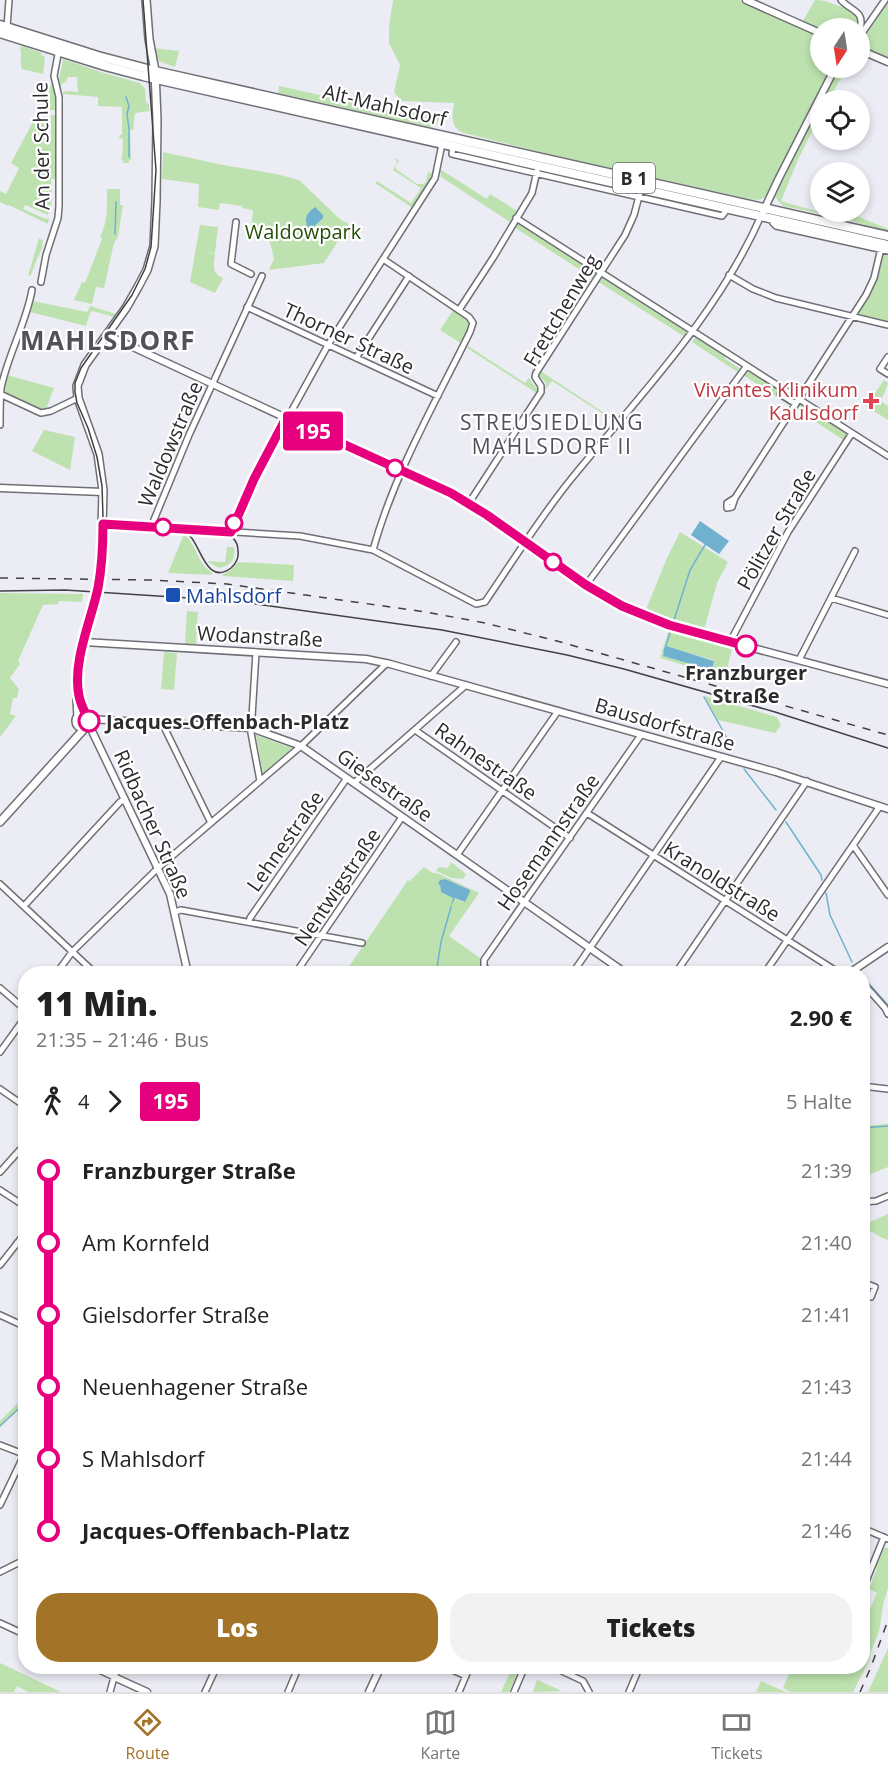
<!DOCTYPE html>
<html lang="de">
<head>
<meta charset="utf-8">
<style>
	body { margin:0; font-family:"Open Sans",sans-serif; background:#f2f2f2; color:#222; height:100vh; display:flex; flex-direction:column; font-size:22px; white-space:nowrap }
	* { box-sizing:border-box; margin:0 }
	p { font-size:20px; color:#767676 }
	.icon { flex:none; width:33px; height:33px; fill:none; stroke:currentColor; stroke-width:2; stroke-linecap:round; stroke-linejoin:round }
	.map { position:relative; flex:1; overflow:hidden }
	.panel { position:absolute; left:18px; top:966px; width:852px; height:708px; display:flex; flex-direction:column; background:#fff; border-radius:24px; box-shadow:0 3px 9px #0003 }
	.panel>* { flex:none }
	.badge { padding:0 12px; border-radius:4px; font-size:21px; line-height:39px }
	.needle { width:39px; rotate:192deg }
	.controls { position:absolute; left:810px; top:18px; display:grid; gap:12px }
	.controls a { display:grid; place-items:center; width:60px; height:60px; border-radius:50%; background:#fff; box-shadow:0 3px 9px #0003; font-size:30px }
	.map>.badge { position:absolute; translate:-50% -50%; box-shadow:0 0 0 3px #fff }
	.legs { display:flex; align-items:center; gap:9px; height:66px; padding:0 18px; font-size:20px }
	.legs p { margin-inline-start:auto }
	.head { display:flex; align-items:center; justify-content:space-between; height:102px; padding:0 18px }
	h1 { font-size:33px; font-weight:800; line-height:45px }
	.action { display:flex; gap:12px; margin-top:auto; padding:12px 18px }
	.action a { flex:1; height:69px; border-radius:24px; background:#a37327; color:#fff; font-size:24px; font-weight:800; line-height:69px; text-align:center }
	.action a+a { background:#f2f2f2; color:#222 }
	ul { padding:0 18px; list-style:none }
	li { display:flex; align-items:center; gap:21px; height:72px; font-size:22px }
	li i { display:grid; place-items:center; width:9px; height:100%; margin:0 8px; background:currentColor }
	li i::after { content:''; width:15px; height:15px; margin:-8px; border:4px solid; border-radius:50%; background:#fff }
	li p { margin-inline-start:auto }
	li:first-child i { background:linear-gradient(#0000 50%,currentColor 0) }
	li:last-child i { background:linear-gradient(currentColor 50%,#0000 0) }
	.menu { display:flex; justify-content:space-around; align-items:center; height:84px; border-top:2px solid #e0e0e0; background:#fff; font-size:16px; color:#767676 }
	.menu a { display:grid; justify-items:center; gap:3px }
	.menu .on { color:#a37327 }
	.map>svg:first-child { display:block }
	.green { fill:#bee2af; fill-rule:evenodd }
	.water { fill:#70b1cf }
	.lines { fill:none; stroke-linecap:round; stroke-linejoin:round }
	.stream { stroke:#70b1cf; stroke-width:1.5 }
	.minor-casing { stroke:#6f6f76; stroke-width:8 }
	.tertiary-casing { stroke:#6f6f76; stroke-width:9 }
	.secondary-casing { stroke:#6f6f76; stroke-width:10 }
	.primary-casing { stroke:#6f6f76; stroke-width:11 }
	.minor { stroke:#fff; stroke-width:5 }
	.tertiary { stroke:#fff; stroke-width:6 }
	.secondary { stroke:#fff; stroke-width:7 }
	.primary { stroke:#fff; stroke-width:8 }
	.tram { stroke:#414144; stroke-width:1.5 }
	.rail { stroke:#414144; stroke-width:1.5; stroke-dasharray:8 8; stroke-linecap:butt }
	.line-1-casing { stroke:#fff; stroke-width:14 }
	.line-1 { stroke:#e6007e; stroke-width:9 }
	.health-dot { fill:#e0444e; stroke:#fff; stroke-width:2 }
	.stop-1-dot { fill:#fff; stroke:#e6007e; stroke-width:3 }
	.transit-dot { fill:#1a4fb4; stroke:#fff; stroke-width:2 }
	.labels { text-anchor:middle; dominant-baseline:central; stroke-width:4.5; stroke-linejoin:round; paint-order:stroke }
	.shield { fill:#fff; stroke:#6b6b6d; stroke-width:1.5 }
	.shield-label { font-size:18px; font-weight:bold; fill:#2c2c2f }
	.street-label { font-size:20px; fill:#2c2c2f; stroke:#fff }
	.park-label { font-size:20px; fill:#245008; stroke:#fff }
	.health-label { font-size:20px; fill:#be3a42; stroke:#fff; text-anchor:end }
	.transit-label { font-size:20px; fill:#164399; stroke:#fff; text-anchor:start }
	.stop-label { font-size:20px; font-weight:bold; fill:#2c2c2f; stroke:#fff }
	.neighbourhood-label { font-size:21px; letter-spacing:1.5px; fill:#525159; stroke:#fff }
	.district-label { font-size:26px; font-weight:bold; letter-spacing:1.5px; fill:#525159; stroke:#fff }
</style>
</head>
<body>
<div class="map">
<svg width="888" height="1692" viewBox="0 0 888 1692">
	<rect width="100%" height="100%" fill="#ececf5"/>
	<path class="green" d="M393 0H739L820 36V68H832L766 197 758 200 749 199 557 156 464 133C450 128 452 115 454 103L401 101 394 92 400 65 389 43V27Z
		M815 0C825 0 830 3 839 6 852 10 861 12 858 28L820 29 803 21Z
		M888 0V58L861 46 860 40 874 23Z
		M22 46 42 53 41 55 45 57 43 74 22 69C19 64 23 55 20 48Z
		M153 48 179 51 175 67 159 61Z
		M63 59 104 73 140 83 145 89 146 102 149 104V111L135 113 133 130H130L131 160H129V163H123V160L120 159 122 158 123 139 119 138 120 135H122V107L98 106V97L63 94V92L67 91 78 92 77 77H68L66 82 63 83 60 86 59 80Z
		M840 68H847L828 100H822Z
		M50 85H53L57 94V110H50L49 93Z
		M279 86 402 113V108H406L407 113 442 115 435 126 428 127 278 93Z
		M820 104V115L797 162 781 201 787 203 820 212 846 217 857 216 888 229V232L842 218 783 206 775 197Z
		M51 115H57L56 179H51L52 200 48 215 25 205 23 209 46 219 49 218 48 224 9 205 8 206 0 202V191L6 194 19 168 11 163 36 116 47 122 49 145 51 141Z
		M163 152 223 165 276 174 299 180 341 220 349 224 324 263 269 270 274 259 269 238 251 231 253 210 242 208V206L220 203 219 210 198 207 199 184 162 179Z
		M395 158 399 160 395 167 396 169 417 184H423L426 182 428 172 434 174 413 208 375 183 377 181 411 203 421 188 393 170 397 162Z
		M440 169 487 199 490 194 517 211 510 222 441 177Z
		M107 189H120V205H123L118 237 114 243 104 288 96 287 92 304 74 300 82 282 85 283 102 239 100 237C108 222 107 206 107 189Z
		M518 222 598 272 594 279 514 227Z
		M200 225 218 227 215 253 208 252 215 254C214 264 211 273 223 278L215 293 190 282Z
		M39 238 43 240 42 245 43 246 35 264 31 275 28 276Z
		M886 254H888V322L861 316 859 312 873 286 882 256Z
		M602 276 688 331 685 337 597 281Z
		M33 301 87 312 90 306 116 314 114 317 93 311 90 313 86 326 30 312Z
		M454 309C475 323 472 322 462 344L440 330Z
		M696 336 726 355 724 358 742 370 739 373 692 342Z
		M468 346 525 383 529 378 533 384 538 389V394L467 348Z
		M539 370 615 420 614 421 552 381 545 390 546 383 538 375Z
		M747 371H750L779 389 776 394 793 405 792 407 743 375Z
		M7 375 54 388 46 409 35 408 3 394Z
		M884 380 888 383 885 392 880 401 888 406V420L866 406Z
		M801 403 848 433 845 441 796 409Z
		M44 430 75 437 70 470 32 451Z
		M680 532 728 562 717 583 704 630 645 612 667 558Z
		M184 534C197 544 197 565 212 572V575L168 573Z
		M227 547H234C236 559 231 566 219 568L207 561 225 562Z
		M238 562 294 565 293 581 223 576V574L231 570Z
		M0 593 83 594 82 602 59 601 58 604 43 605 18 661 20 664 10 678 19 689 17 698H13L10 714 16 716 0 737Z
		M187 611 198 612 196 644H185Z
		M659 624 693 634 694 638 700 640 705 637 733 645 725 677 660 658 668 632 657 626ZM666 647 714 660 712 669 663 656Z
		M164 652 177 653 174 690 161 689Z
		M704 696 777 717 781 725 775 733 718 720Z
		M256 735 292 748 263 773Z
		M451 862 466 874 463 879 451 878 436 871 439 867 448 868Z
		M424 867 433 873H437L479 893 449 936 480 958V967L489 973 344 974 408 880 410 881ZM444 879 470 890V892L463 902 441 892 440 887 441 880Z
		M888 1124V1167L863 1177V1126Z
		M888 1214V1240C878 1238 874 1229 863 1231V1225Z
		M25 1396V1402L0 1427V1421Z
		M884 1548H888V1588L883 1605 879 1632 871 1651 869 1661 853 1692H790L783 1688 792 1667 862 1666 863 1645 868 1632 863 1629V1625L877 1593 869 1589 877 1569 875 1567Z
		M888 1648V1692H868Z
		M0 1663 61 1692H28L17 1686 14 1692H0Z
		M513 1666 520 1667 509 1692H501Z
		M537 1680 562 1691H565L533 1692Z
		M761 1681 786 1692H756Z"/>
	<path class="water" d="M315 207 323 215V218L307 233H302V228L307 225C304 217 308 212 315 207Z
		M700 521 729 541 719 554 691 535Z
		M666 646 714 661 712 670 663 656Z
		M445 879 470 890V892L465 902 455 898 450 908 453 898 441 892 440 885 438 884 440 880Z"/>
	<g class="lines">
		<path class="stream" d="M126 97 129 106 127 114 129 129V157
			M115 234 116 202
			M674 620 690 570 705 545
			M664 652 670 633
			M703 668 711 670 710 675
			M704 697 727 738 731 751
			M744 769 776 810
			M786 822 821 875 822 880
			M826 893 830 915 852 962
			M860 973 861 974
			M436 974 441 942 451 907
			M862 976 888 1005
			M862 1128 888 1126
			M0 1426 26 1402"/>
		<g class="minor-casing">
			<path id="minor" d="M841 0C852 12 865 10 860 30
				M7 27 9 0
				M860 36 885 0
				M453 146 452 154 722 216 728 208
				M516 218 888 456
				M774 219 773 223 776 226 888 251
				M236 222 231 264 251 274
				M729 275 753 289 776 298 888 325
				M41 282 46 255 58 218 59 206V97L54 76 59 49
				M247 307 438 396
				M459 310 493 258 532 193 537 171
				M888 357 880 369 888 374
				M356 358 409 276
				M782 388 780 394 796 404
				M0 394 41 413 51 411 78 398
				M0 425C0 413 0 400 1 388 8 354 26 324 32 290
				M735 498 732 507 727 508V503L735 498 866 295 874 278 882 244
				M469 503 541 392V386L535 377 536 373 625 235 634 215 641 189
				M103 524 300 536 373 550 476 604 485 602C513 561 540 517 572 478 640 395 717 316 761 216
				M151 527 189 435 262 276
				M231 532 254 479 328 345 435 178 442 144
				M373 550C394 474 435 403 470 332L473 323 469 317 383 259
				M586 585 746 367
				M831 598 888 615
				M730 642 788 532 852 433
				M256 652 251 733 260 781
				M799 660 855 551
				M431 676 456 642
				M165 722V729L211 823
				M415 730 570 838
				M354 783 466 685
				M587 813 841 974
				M853 845 888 895
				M457 855 558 711
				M0 884 96 974
				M24 906 120 802 125 799
				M174 912 181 910 362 943
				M249 922 250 918 347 778
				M56 974 72 952 158 868 301 746 387 663
				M295 974 402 817
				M494 974 484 967V960L641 735
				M572 974 721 757
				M675 974 807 781
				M764 974 880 806
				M862 982 885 1008 888 1014
				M0 988 21 1006
				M0 1052 26 1016
				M862 1086 888 1089
				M0 1089 26 1107
				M0 1172 26 1143
				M0 1190 26 1207
				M862 1202 876 1201 888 1196
				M17 1243 26 1248
				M0 1265 26 1232
				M862 1282 875 1287 871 1297 862 1294
				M0 1315 26 1327
				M0 1445 26 1455
				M0 1505 24 1455
				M862 1528 888 1539
				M0 1572 26 1559
				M862 1591 884 1537
				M0 1623 26 1635
				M91 1666 114 1677 110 1692
				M444 1666 466 1676
				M551 1666 583 1681 589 1692
				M205 1692 217 1666
				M288 1692 299 1666
				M459 1692 470 1666
				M514 1692 525 1666
				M629 1692 640 1666"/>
		</g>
		<g class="tertiary-casing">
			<path id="tertiary" d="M746 0 820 33
				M860 50 888 62
				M761 216 779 178 835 68
				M107 335 383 463 417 476 466 501 498 522 586 585 637 613 689 631 888 684
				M0 488 103 492
				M84 642 366 659 390 664 776 772 888 809
				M89 719 251 728 301 746 627 974
				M88 725 91 729 170 894 188 974
				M848 974 888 947
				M117 1666 114 1677 147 1692
				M369 1692 381 1666"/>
		</g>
		<g class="secondary-casing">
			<path id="secondary" d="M76 721a7 7 0 1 1 14 0a7 7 0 1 1-14 0Z
				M78 717 77 700 79 666 90 612 97 590 101 566 103 490 98 454 78 398 77 386 85 365 126 308 138 287 147 270 154 246 156 201 157 120 155 71 149 39 146 0
				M0 822 85 728"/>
		</g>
		<g class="primary-casing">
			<path id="primary" d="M0 25 98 56 155 71 888 236
				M0 33 105 66 143 76 888 245"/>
		</g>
		<use href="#minor" class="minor"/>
		<use href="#tertiary" class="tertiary"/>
		<use href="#secondary" class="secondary"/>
		<use href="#primary" class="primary"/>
		<path class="tram" d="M122 527 137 526 221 531C230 534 238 540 238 551 239 557 236 564 231 568 207 586 201 547 190 536 187 532 183 531 178 530L119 527 109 524 103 517 102 486 97 457 88 428 77 403 75 392V383L81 368 132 295 145 269 151 247 156 170 143 0
			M0 591 65 590 235 601 442 630 567 655 624 669 775 712 888 748"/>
		<path class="rail" d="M0 578 150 580 227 584 426 612 485 623 557 641 888 735
			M860 1692 871 1667 888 1620"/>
	</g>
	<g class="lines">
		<g class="line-1-casing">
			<path id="line-1" d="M89 721C85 712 81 706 79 696 72 662 91 621 98 588 102 567 103 545 103 524L231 532 254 479 286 418 451 493 487 515 586 585 622 606 669 625 746 646"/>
		</g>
		<use href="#line-1" class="line-1"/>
	</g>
	<path class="health-dot" d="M868 392h6v6h6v6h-6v6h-6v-6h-6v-6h6z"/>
	<g class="stop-1-dot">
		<circle cx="395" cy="468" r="8"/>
		<circle cx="234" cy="523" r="8"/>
		<circle cx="163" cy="527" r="8"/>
		<circle cx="553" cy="562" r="8"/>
		<circle cx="746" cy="646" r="10"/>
		<circle cx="89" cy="721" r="10"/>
	</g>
	<rect class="transit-dot" x="165" y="587" width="16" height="16" rx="3"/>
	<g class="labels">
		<rect class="shield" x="613" y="163" width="42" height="30" rx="4.5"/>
		<g class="shield-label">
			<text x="634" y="178">B 1</text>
		</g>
		<g class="street-label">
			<text transform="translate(385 105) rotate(13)">Alt-Mahlsdorf</text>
			<text transform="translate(41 146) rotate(-91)">An der Schule</text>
			<text transform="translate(561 310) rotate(-59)">Frettchenweg</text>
			<text transform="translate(349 338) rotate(25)">Thorner Straße</text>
			<text transform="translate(170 444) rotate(-67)">Waldowstraße</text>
			<text transform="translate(776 529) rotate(-60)">Pölitzer Straße</text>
			<text transform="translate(260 636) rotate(3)">Wodanstraße</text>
			<text transform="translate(665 724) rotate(16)">Bausdorfstraße</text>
			<text transform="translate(486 761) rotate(35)">Rahnestraße</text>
			<text transform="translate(385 785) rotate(35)">Giesestraße</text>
			<text transform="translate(153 824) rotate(66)">Ridbacher Straße</text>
			<text transform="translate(285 841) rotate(-55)">Lehnestraße</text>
			<text transform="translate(548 842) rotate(-55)">Hosemannstraße</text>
			<text transform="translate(722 881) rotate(32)">Kranoldstraße</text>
			<text transform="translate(337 887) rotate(-56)">Nentwigstraße</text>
		</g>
		<g class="park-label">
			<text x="303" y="231">Waldowpark</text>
		</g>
		<g class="health-label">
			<text x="858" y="389">Vivantes Klinikum<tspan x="858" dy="23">Kaulsdorf</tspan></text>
		</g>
		<g class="transit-label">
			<text x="186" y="595">Mahlsdorf</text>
		</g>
		<g class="stop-label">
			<text x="746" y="672">Franzburger<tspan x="746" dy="23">Straße</tspan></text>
			<text x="106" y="721" text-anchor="start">Jacques-Offenbach-Platz</text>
		</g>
		<g class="neighbourhood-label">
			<text x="552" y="422">STREUSIEDLUNG<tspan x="552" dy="24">MAHLSDORF II</tspan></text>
		</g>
		<g class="district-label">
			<text x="108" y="340">MAHLSDORF</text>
		</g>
	</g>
</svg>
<div class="controls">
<a><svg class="needle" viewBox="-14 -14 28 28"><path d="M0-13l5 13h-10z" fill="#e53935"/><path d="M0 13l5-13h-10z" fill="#767676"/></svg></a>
<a><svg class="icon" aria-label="locate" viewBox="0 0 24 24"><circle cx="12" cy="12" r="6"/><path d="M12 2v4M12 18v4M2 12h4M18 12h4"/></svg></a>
<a><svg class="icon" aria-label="layers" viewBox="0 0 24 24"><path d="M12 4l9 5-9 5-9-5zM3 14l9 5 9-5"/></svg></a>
</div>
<b class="badge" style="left:313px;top:431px;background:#e6007e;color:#fff">195</b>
<section class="panel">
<div class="head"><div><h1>11 Min.</h1><p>21:35 – 21:46 · Bus</p></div><b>2.90 €</b></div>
<div class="legs"><svg class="icon" aria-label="walk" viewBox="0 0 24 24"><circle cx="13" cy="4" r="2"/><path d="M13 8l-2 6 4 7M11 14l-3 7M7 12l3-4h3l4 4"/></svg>4<svg class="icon" aria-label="forward" viewBox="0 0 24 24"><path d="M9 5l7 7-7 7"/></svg><b class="badge" style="background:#e6007e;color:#fff">195</b><p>5 Halte</p></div>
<ul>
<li><i style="color:#e6007e"></i><b>Franzburger Straße</b><p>21:39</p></li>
<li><i style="color:#e6007e"></i><span>Am Kornfeld</span><p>21:40</p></li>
<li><i style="color:#e6007e"></i><span>Gielsdorfer Straße</span><p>21:41</p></li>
<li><i style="color:#e6007e"></i><span>Neuenhagener Straße</span><p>21:43</p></li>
<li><i style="color:#e6007e"></i><span>S Mahlsdorf</span><p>21:44</p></li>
<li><i style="color:#e6007e"></i><b>Jacques-Offenbach-Platz</b><p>21:46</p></li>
</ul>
<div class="action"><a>Los</a><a>Tickets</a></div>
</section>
</div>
<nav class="menu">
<a class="on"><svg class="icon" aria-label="directions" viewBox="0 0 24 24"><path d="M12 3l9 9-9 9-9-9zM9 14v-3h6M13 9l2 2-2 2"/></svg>Route</a>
<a><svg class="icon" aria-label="map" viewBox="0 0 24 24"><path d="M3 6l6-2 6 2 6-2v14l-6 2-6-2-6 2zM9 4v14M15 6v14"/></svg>Karte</a>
<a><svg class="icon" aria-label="tickets" viewBox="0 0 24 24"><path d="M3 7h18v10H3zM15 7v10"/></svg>Tickets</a>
</nav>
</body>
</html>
